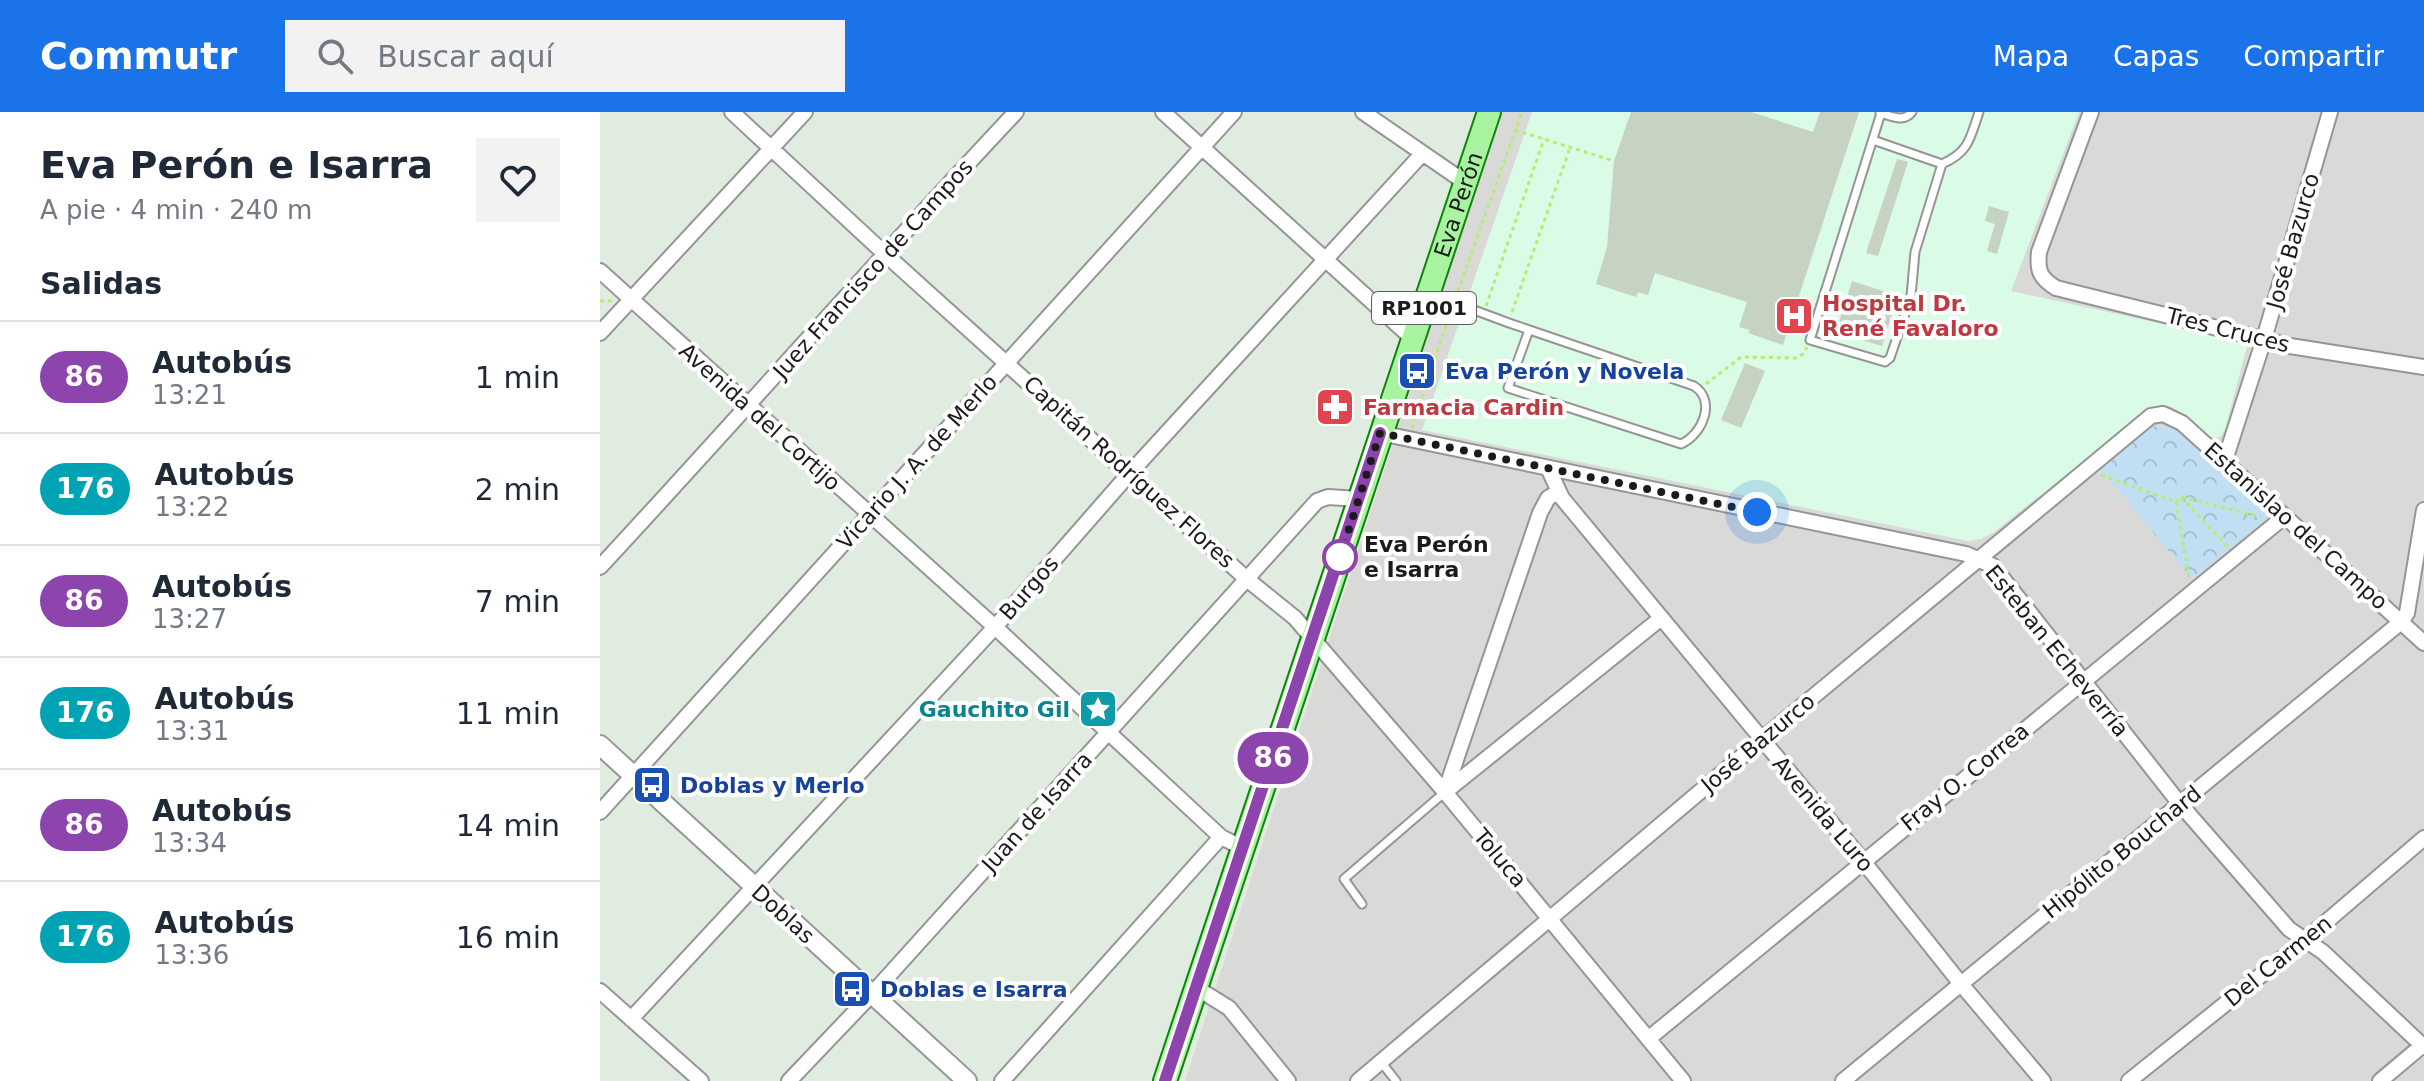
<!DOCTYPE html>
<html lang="es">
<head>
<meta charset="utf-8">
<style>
	body { margin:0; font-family:"DejaVu Sans",sans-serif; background:#f2f2f3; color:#1f2937; height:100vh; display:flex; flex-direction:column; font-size:30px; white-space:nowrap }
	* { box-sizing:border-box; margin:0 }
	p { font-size:26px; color:#747a83 }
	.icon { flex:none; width:44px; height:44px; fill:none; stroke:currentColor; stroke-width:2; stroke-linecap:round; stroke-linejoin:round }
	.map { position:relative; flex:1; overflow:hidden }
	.side { display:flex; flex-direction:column; background:#fff; width:600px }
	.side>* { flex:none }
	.badge { padding:0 16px; border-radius:26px; font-size:28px; line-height:52px }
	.you { position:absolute; width:40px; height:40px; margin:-20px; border:6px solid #fff; border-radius:50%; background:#1a73e8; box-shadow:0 0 0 12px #1a73e833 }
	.map>.badge { position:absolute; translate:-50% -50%; box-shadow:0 0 0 4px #fff }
	h2 { padding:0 40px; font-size:30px; line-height:72px }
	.round { display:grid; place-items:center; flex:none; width:84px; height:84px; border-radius:0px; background:#f2f2f3 }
	.summary { display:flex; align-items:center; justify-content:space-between; height:136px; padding:0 40px }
	h1 { font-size:38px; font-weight:700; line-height:60px }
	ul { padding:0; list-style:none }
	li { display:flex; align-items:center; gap:24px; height:112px; padding:0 40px; border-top:2px solid #e0e1e3 }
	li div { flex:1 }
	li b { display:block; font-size:30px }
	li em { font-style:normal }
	li .badge { min-width:88px; font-weight:700; text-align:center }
	header { display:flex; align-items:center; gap:48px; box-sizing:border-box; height:112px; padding:0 40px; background:#1a73e8; color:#fff }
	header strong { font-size:38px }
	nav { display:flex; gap:44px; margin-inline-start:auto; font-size:28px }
	.search { width:560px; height:72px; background:#f2f2f3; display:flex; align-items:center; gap:20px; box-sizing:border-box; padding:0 28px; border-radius:0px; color:#747a83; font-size:30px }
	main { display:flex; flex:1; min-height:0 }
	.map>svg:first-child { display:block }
	.residential { fill:#d9d9d8 }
	.education { fill:#dafbe5 }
	.park { fill:url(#park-crowns) }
	.building { fill:#c6d2c2 }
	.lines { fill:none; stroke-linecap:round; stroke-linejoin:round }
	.service-casing { stroke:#959595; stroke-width:11 }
	.minor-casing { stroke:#959595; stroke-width:18 }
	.tertiary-casing { stroke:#959595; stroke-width:22 }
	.primary-casing { stroke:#0d850d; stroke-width:26 }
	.path { stroke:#b7ec72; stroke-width:3; stroke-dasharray:4 4; stroke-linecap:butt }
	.service { stroke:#fff; stroke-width:7 }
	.minor { stroke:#fff; stroke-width:14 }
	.tertiary { stroke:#fff; stroke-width:18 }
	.primary { stroke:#a8f39f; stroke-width:22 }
	.line-casing { stroke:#fff; stroke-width:18 }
	.line { stroke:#8e44ad; stroke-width:12 }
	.walk { stroke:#1b1b1b; stroke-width:8; stroke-dasharray:0 14.4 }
	.stop-dot { fill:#fff; stroke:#8e44ad; stroke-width:4 }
	.labels { text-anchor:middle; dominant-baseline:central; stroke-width:8; stroke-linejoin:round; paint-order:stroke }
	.shield { fill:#fff; stroke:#5f5f5f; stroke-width:2 }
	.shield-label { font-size:20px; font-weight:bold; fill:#1b1b1b }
	.street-label { font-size:22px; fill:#1b1b1b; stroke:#fff }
	.health-label { font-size:22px; font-weight:bold; fill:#be3a42; stroke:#fff; text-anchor:start }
	.transit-label { font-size:22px; font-weight:bold; fill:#164399; stroke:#fff; text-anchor:start }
	.stop-label { font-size:22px; font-weight:bold; fill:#1b1b1b; stroke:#fff; text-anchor:start }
	.culture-label { font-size:22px; font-weight:bold; fill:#0d838f; stroke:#fff; text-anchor:end }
</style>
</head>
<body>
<header>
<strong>Commutr</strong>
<div class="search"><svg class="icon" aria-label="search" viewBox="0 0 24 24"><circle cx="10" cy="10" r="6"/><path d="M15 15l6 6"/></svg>Buscar aquí</div>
<nav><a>Mapa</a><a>Capas</a><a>Compartir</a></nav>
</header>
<main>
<section class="side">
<div class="summary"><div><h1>Eva Perón e Isarra</h1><p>A pie · 4 min · 240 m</p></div><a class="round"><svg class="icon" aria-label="heart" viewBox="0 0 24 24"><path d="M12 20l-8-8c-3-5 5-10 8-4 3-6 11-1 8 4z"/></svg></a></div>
<h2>Salidas</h2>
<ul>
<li><span class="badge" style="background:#8e44ad;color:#fff">86</span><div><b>Autobús</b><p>13:21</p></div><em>1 min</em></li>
<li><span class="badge" style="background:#00a3b4;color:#fff">176</span><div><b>Autobús</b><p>13:22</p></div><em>2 min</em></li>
<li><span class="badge" style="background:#8e44ad;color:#fff">86</span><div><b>Autobús</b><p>13:27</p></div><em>7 min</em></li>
<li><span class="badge" style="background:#00a3b4;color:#fff">176</span><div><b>Autobús</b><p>13:31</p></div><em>11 min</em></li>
<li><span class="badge" style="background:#8e44ad;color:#fff">86</span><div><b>Autobús</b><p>13:34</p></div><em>14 min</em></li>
<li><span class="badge" style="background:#00a3b4;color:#fff">176</span><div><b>Autobús</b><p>13:36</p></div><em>16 min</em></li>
</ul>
</section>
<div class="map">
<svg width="1824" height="969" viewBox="0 0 1824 969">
	<defs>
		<pattern id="park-crowns" width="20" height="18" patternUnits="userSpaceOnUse" patternTransform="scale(2)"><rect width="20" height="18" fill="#c1dff3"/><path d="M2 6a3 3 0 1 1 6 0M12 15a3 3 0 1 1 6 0" fill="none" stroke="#a5bfd0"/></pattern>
	</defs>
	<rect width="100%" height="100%" fill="#e1ece1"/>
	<path class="residential" d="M901 0H1824V969H585Z"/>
	<path class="education" d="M932 0H1479L1411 179 1642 229 1647 235 1625 317 1620 325H1611L1572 295 1562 293 1548 297 1394 420 1381 427 1368 429 822 318Z"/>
	<path class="park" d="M1552 314 1576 316 1671 403 1592 467 1500 357Z"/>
	<path class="building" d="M1031 0H1151L1213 20 1220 0H1259L1183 233 1148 221 1150 218 1139 215 1147 190 1055 161 1048 183 1038 180 1036 185 996 172 1007 135 1014 49Z
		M1297 47 1308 50 1278 144 1266 141Z
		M1389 94 1409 100 1397 142 1387 139 1395 112 1385 109Z
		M1252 169 1298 184 1282 234 1236 220Z
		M1145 251 1165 259 1141 316 1121 308Z
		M725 282 751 290 744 308 719 299Z"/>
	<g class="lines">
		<g class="service-casing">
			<path id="service" d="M1280 1C1291 4 1304 11 1312 0
				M1273 28 1342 52 1315 140 1311 184 1290 246 1285 250 1210 228 1281 1
				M1342 52C1369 40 1370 27 1379 0
				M831 182 909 211 1094 274C1117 289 1102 323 1081 332L908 276 929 218
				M762 792 744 767 845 680
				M781 950 796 969"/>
		</g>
		<g class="minor-casing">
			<path id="minor" d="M132 0 284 141 529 362 648 468 695 506 845 680 1083 969
				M563 0 813 227
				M763 0 866 71
				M1491 0 1439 140C1437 159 1440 166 1456 176L1690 234 1824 255
				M0 159 395 515 621 725 643 736
				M0 221 205 0
				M780 321 1366 442 1393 454 1580 692 1689 817 1723 840 1824 935
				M1625 348 1664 227 1730 0
				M949 358 962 386 1263 749 1361 872 1443 969
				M0 455C140 304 275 150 416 0
				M845 680 940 401 948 386 958 380
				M845 680 1060 507
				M0 700 634 0
				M595 875 629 896 688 969
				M0 879 101 969
				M31 907 395 515 529 362 822 42
				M1048 927 1684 405
				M189 969 272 882 717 389 728 385 759 387
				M402 969 621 725
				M758 969 1161 628 1551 304 1563 302 1582 311 1824 531
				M1243 969 1801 510 1807 501 1824 398
				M1529 969 1705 828 1824 726
				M1780 969 1824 932"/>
		</g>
		<g class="tertiary-casing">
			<path id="tertiary" d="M0 633 367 969"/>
		</g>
		<g class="primary-casing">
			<g id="primary">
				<path id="s1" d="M565 969 889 0"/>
			</g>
		</g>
		<path class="path" d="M915 18 1014 49
			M858 179 922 0
			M0 189H12
			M886 194 944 27
			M912 200 970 36
			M1106 272 1141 245 1196 246 1203 242 1207 235
			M812 316 851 198
			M1501 363 1576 390 1581 385 1661 405
			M1581 385 1628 435
			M1576 390 1589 465"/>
		<use href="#service" class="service"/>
		<use href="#minor" class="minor"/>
		<use href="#tertiary" class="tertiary"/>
		<use href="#primary" class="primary"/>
	</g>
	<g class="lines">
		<g class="line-casing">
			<path id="line" d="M565 969 780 321"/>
		</g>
		<use href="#line" class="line"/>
		<path class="walk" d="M740 445 780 321 1157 400"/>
	</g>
	<defs>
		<g id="hospital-square" transform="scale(2)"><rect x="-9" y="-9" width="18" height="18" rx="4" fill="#e0444e" stroke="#fff"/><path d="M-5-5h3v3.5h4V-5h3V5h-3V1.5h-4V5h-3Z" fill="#fff"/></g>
		<g id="bus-square" transform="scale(2)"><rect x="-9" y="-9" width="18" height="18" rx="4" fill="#1a4fb4" stroke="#fff"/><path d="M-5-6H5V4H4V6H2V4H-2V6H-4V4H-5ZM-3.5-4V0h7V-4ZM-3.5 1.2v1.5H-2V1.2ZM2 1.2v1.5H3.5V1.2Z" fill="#fff"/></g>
		<g id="pharmacy-square" transform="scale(2)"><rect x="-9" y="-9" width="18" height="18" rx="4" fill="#e0444e" stroke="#fff"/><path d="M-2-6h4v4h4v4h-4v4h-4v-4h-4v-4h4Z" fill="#fff"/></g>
		<g id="sight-square" transform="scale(2)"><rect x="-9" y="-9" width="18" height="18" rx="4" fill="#0f9aa8" stroke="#fff"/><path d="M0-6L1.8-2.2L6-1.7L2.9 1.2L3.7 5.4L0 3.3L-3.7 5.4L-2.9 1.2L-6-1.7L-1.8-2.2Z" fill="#fff"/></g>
	</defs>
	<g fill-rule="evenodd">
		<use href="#hospital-square" x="1194" y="204"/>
		<use href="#bus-square" x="817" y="259"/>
		<use href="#pharmacy-square" x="735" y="295"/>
		<use href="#sight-square" x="498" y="597"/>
		<use href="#bus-square" x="52" y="673"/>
		<use href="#bus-square" x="252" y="877"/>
	</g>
	<circle class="stop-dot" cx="740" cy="445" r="16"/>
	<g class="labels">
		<rect class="shield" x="772" y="180" width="104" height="32" rx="6"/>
		<g class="shield-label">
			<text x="824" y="196">RP1001</text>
		</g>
		<g class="street-label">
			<text stroke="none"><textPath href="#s1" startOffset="924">Eva Perón</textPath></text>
			<text transform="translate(1693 129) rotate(-74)">José Bazurco</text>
			<text transform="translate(273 157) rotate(-48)">Juez Francisco de Campos</text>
			<text transform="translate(1628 218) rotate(14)">Tres Cruces</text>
			<text transform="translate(160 305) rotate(42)">Avenida del Cortijo</text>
			<text transform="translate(317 350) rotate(-48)">Vicario J. A. de Merlo</text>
			<text transform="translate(529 360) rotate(42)">Capitán Rodríguez Flores</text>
			<text transform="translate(1696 414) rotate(42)">Estanislao del Campo</text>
			<text transform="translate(429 476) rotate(-49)">Burgos</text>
			<text transform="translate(1457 539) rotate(51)">Esteban Echeverría</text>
			<text transform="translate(1158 631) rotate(-40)">José Bazurco</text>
			<text transform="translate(1365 665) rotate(-39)">Fray O. Correa</text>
			<text transform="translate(437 700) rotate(-48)">Juan de Isarra</text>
			<text transform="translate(1223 702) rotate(50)">Avenida Luro</text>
			<text transform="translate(1522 740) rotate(-39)">Hipólito Bouchard</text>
			<text transform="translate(900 746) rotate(50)">Toluca</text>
			<text transform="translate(183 802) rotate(42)">Doblas</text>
			<text transform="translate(1678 849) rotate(-39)">Del Carmen</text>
		</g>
		<g class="health-label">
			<text x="1222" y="191">Hospital Dr.<tspan x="1222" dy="25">René Favaloro</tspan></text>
			<text x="763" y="295">Farmacia Cardin</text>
		</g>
		<g class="transit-label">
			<text x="845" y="259">Eva Perón y Novela</text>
			<text x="80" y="673">Doblas y Merlo</text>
			<text x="280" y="877">Doblas e Isarra</text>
		</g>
		<g class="stop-label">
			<text x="764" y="432">Eva Perón<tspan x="764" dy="25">e Isarra</tspan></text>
		</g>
		<g class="culture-label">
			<text x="470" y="597">Gauchito Gil</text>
		</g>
	</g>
</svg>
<div class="you" style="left:1157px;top:400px"></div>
<b class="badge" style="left:673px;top:646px;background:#8e44ad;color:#fff">86</b>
</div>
</main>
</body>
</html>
